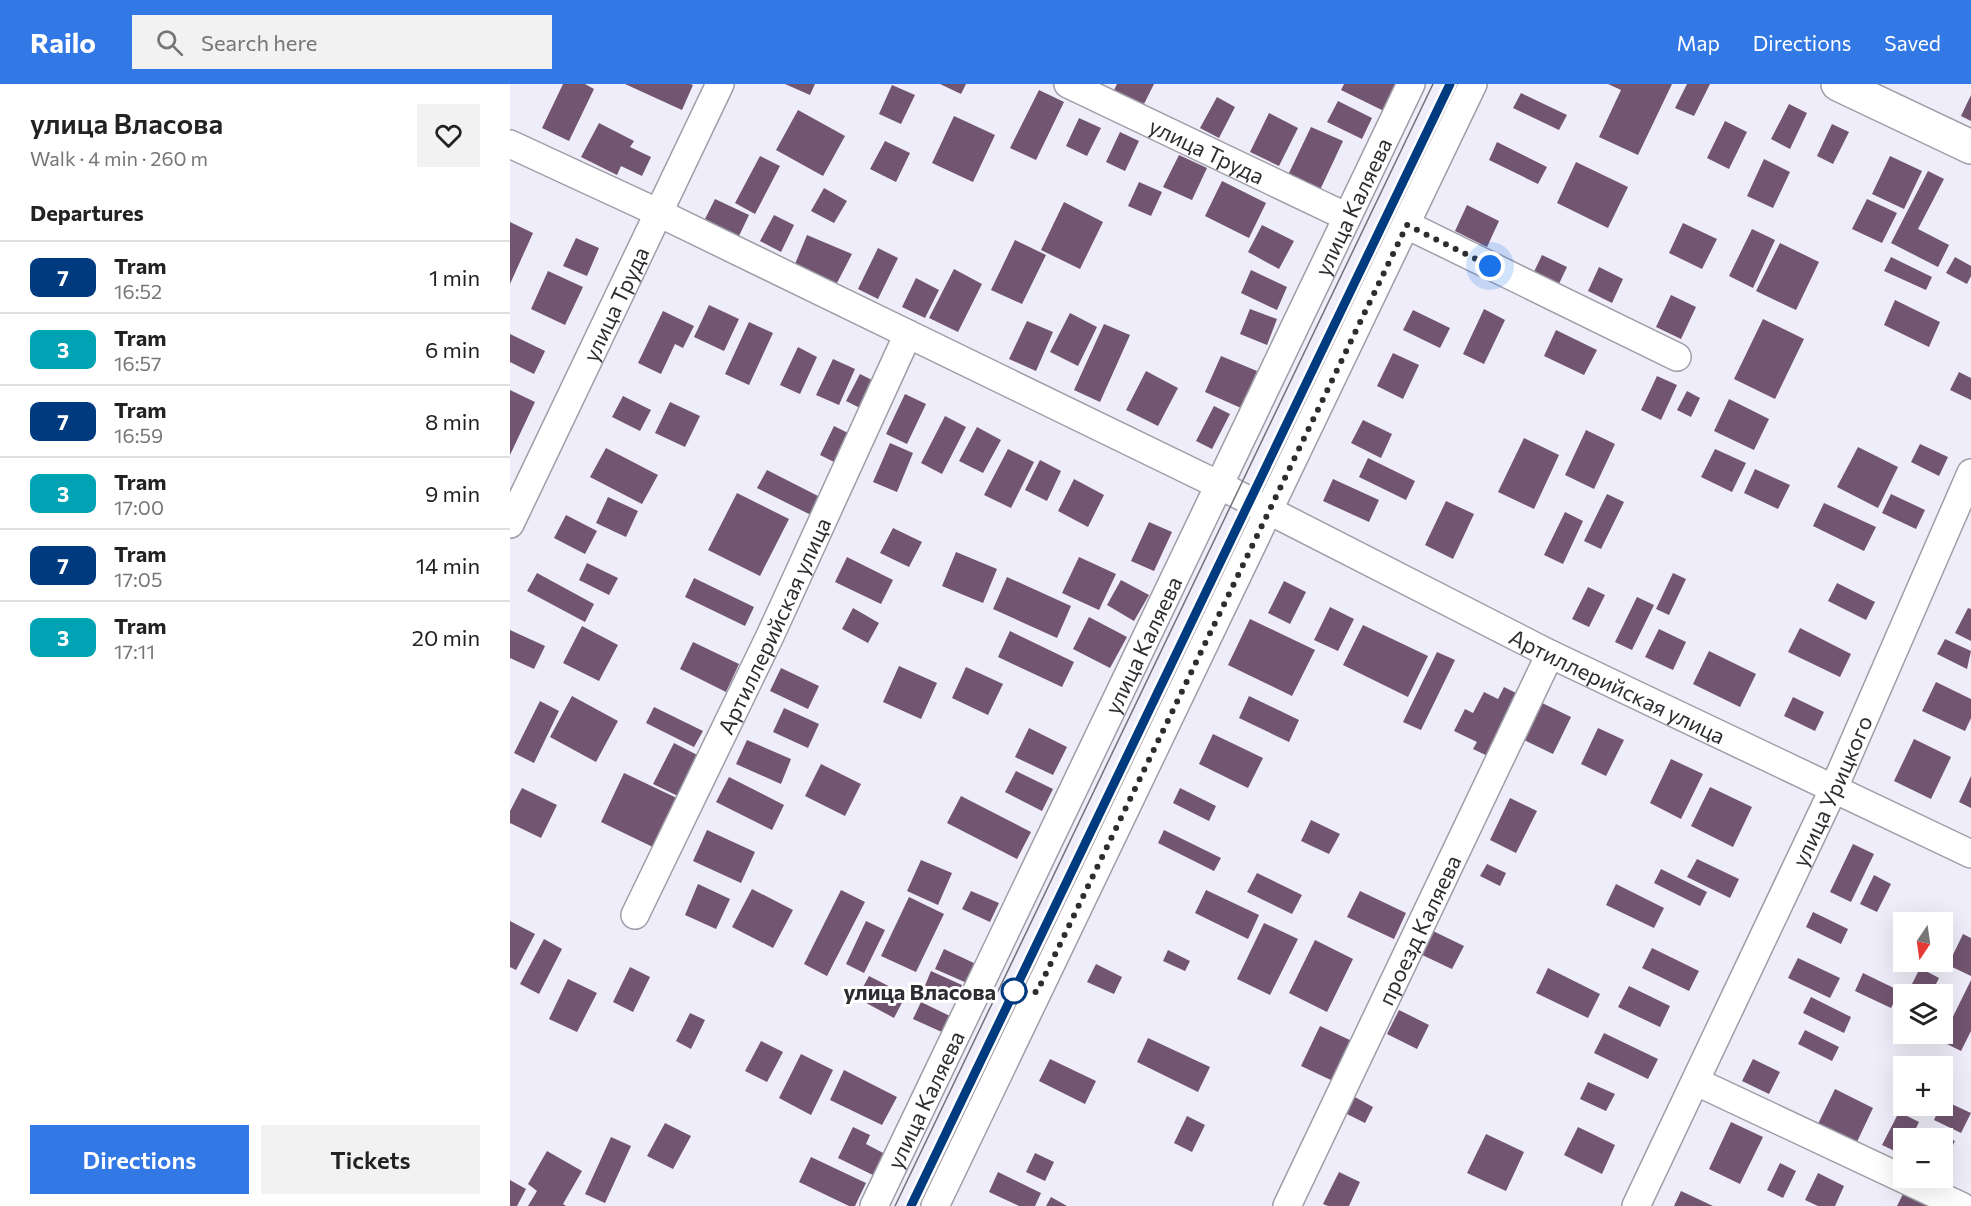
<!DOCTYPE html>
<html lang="en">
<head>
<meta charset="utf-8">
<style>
	body { margin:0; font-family:Commissioner,sans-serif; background:#f2f2f2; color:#222; height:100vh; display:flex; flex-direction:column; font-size:22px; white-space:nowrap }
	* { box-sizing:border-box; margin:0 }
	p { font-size:20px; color:#767676 }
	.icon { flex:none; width:33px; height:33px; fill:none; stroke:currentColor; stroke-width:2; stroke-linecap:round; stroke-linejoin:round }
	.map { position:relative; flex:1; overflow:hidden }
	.sheet { display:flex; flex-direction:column; background:#fff; width:510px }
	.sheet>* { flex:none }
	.badge { padding:0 12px; border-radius:9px; font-size:21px; line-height:39px }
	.needle { width:39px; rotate:193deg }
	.buttons { position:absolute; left:1383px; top:828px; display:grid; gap:12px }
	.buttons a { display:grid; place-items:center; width:60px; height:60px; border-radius:0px; background:#fff; box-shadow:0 6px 24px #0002; font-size:30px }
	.you { position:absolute; width:30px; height:30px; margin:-15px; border:4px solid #fff; border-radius:50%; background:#1a73e8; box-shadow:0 0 0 9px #1a73e833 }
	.map>.badge { position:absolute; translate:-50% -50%; box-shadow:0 0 0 3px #fff }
	h2 { padding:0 30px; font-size:22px; line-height:54px }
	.round { display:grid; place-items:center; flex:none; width:63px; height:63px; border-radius:0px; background:#f2f2f2 }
	.head { display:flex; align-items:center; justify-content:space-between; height:102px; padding:0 30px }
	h1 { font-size:28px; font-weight:600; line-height:45px }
	.action { display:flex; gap:12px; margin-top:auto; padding:12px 30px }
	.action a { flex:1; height:69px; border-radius:0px; background:#3379e6; color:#fff; font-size:24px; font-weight:600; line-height:69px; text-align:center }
	.action a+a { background:#f2f2f2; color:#222 }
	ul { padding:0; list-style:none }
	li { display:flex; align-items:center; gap:18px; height:72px; padding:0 30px; border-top:2px solid #e0e0e0 }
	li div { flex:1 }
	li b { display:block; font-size:22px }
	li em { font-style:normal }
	li .badge { min-width:66px; font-weight:700; text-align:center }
	header { display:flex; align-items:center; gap:36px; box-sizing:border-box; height:84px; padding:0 30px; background:#3379e6; color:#fff }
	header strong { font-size:28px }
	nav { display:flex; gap:33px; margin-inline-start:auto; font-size:21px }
	.search { width:420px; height:54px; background:#f2f2f2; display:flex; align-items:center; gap:15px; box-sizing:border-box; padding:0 21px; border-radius:0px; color:#767676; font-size:22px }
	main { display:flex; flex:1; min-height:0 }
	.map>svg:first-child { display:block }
	.building { fill:#725570 }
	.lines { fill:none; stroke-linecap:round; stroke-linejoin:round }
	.minor-casing { stroke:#9f9da8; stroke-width:30 }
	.major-casing { stroke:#9f9da8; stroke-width:36 }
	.minor { stroke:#fff; stroke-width:27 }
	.major { stroke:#fff; stroke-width:33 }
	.tram { stroke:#737279; stroke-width:1.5 }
	.line-casing { stroke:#fff; stroke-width:14 }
	.line { stroke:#003b80; stroke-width:9 }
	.walk { stroke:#2d2d31; stroke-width:6; stroke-dasharray:0 10.8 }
	.stop-dot { fill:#fff; stroke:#003b80; stroke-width:3 }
	.labels { text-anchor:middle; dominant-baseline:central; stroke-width:6; stroke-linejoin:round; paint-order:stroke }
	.street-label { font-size:22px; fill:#2d2d31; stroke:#fff }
	.stop-label { font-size:22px; font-weight:bold; fill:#2d2d31; stroke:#fff; text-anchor:end }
</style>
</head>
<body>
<header>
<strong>Railo</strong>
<div class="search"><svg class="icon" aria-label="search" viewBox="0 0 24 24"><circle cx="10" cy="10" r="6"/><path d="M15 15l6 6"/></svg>Search here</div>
<nav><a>Map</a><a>Directions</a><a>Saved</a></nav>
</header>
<main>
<section class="sheet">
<div class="head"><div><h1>улица Власова</h1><p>Walk · 4 min · 260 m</p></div><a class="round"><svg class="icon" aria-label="heart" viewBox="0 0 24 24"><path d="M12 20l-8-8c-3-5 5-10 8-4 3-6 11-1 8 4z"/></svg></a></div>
<h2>Departures</h2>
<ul>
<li><span class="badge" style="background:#003b80;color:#fff">7</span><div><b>Tram</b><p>16:52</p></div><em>1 min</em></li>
<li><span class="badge" style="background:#00a3b4;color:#fff">3</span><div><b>Tram</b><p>16:57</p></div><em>6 min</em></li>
<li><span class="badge" style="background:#003b80;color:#fff">7</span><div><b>Tram</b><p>16:59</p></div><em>8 min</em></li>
<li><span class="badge" style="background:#00a3b4;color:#fff">3</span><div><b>Tram</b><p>17:00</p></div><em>9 min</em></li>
<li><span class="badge" style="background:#003b80;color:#fff">7</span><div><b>Tram</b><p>17:05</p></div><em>14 min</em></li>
<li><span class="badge" style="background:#00a3b4;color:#fff">3</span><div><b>Tram</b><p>17:11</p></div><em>20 min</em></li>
</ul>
<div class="action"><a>Directions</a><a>Tickets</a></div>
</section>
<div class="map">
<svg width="1461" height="1122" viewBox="0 0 1461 1122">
	<rect width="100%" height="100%" fill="#efedf9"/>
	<path class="building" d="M53 0H75L84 5 59 57 32 44Z
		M115 0H180L183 1 172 26Z
		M275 0H305L300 11Z
		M430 0H456L451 10Z
		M607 0H644L634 20 604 6Z
		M834 0H889L876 28 831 6Z
		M1098 0H1162L1128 71 1089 53 1111 6Z
		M1177 0H1200L1184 32 1165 24Z
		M382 1 405 11 391 40 369 30Z
		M529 6 554 18 526 76 500 64Z
		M1011 9 1057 31 1049 46 1003 24Z
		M1461 11V37L1451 32Z
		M707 13 725 23 709 54 690 44Z
		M828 17 862 34 852 55 817 38Z
		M1279 20 1297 29 1280 65 1261 55Z
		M288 26 335 52 313 92 266 66Z
		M759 29 788 44 769 82 740 68Z
		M444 32 485 51 463 98 422 79Z
		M569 34 591 44 577 72 556 62Z
		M1215 37 1237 48 1219 85 1197 74Z
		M89 39 124 57 120 63 141 73 132 92 111 82 107 91 71 73Z
		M1322 40 1339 48 1323 80 1307 72Z
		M801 43 833 57 810 106 778 91Z
		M610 48 629 57 615 87 596 78Z
		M375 57 400 69 386 98 360 85Z
		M987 58 1037 83 1028 100 979 76Z
		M669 71 697 84 682 116 653 103Z
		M250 72 270 82 245 130 225 119Z
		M1380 72 1412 87 1394 125 1362 110Z
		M1254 75 1280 88 1263 124 1237 112Z
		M1066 78 1118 103 1098 144 1047 119Z
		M1418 87 1434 95 1408 145 1439 161 1428 183 1381 159Z
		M712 97 756 119 739 154 695 132Z
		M629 98 652 108 641 132 618 122Z
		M314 104 337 117 324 139 301 127Z
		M205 115 239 131 229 152 195 135Z
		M1357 115 1387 129 1372 159 1342 145Z
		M554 118 593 138 570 185 531 166Z
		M957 121 989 137 977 163 945 147Z
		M264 131 284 141 271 168 250 157Z
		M0 138 23 149 0 200Z
		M1173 139 1207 155 1192 185 1159 169Z
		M752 141 784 157 769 185 738 168Z
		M1242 145 1265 156 1243 204 1219 192Z
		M297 151 342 170 327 199 285 180Z
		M66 154 89 164 77 192 53 182Z
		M505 156 536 171 512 220 481 206Z
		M1270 159 1309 178 1286 226 1246 207Z
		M368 164 388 174 368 215 348 205Z
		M1032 171 1057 183 1047 204 1022 192Z
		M1381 173 1422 193 1416 206 1374 187Z
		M1445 173 1461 182V192L1457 200 1436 189Z
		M1089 183 1113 195 1102 219 1078 207Z
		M444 185 472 200 448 248 419 234Z
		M741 186 777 203 767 226 731 209Z
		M38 187 73 203 55 241 21 225Z
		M406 194 429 206 415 234 392 223Z
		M1161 211 1186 223 1171 255 1146 243Z
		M1385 216 1430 238 1419 263 1374 241Z
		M199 221 229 235 214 267 184 253Z
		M740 225 767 235 757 261 730 250Z
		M974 225 995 236 974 280 953 270Z
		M903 226 940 244 930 264 893 246Z
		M153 227 184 242 173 264 165 260 151 290 128 279Z
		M560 229 587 243 568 282 540 268Z
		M1253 235 1294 255 1265 315 1224 295Z
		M517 237 543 248 526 287 499 275Z
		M239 238 263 249 239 301 215 290Z
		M594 240 620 251 590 318 564 306Z
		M1046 246 1087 266 1074 291 1034 272Z
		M0 250 35 267 24 290 0 278Z
		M288 263 307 273 290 310 270 301Z
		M883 269 909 281 893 315 867 302Z
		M711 272 747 287 731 324 695 308Z
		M323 275 345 285 329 321 306 311Z
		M636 287 668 304 648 342 616 326Z
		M1449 288 1461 294V316L1440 306Z
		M350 290 366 298 352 325 336 317Z
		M1147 292 1167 301 1151 336 1131 326Z
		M0 306 25 318 0 371Z
		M1177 307 1190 314 1181 333 1167 326Z
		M395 310 416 320 397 360 376 350Z
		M113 312 141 326 130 347 102 333Z
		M1219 315 1259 335 1244 366 1204 347Z
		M160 318 190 332 175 363 145 349Z
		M704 322 720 330 702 365 686 357Z
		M435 332 456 343 432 390 411 379Z
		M853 336 882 350 871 374 841 359Z
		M324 342 344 352 330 381 310 371Z
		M467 343 491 356 473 389 449 377Z
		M1076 346 1105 360 1084 405 1055 391Z
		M1014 354 1049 371 1024 425 988 408Z
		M380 359 403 369 387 408 363 398Z
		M1410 360 1438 373 1429 392 1401 378Z
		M1348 363 1388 383 1368 424 1327 403Z
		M96 364 148 391 132 420 80 393Z
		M498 365 524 378 501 424 474 411Z
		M1205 365 1236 379 1222 408 1191 393Z
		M858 374 905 397 896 416 849 393Z
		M530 376 551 387 537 417 515 406Z
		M1245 385 1280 401 1268 425 1234 409Z
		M257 386 310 413 301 431 247 404Z
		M564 395 594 411 578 443 548 427Z
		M823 395 869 416 859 438 813 417Z
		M227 409 279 435 250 492 198 466Z
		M1097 410 1114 418 1091 465 1074 457Z
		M1381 410 1415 426 1406 445 1372 429Z
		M98 413 128 427 116 453 86 439Z
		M936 417 964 430 943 475 915 461Z
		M1314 419 1366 443 1354 467 1303 442Z
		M1055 428 1073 437 1053 480 1034 471Z
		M56 431 87 447 75 470 44 454Z
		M639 438 662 448 644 487 621 477Z
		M383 444 412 458 399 483 370 469Z
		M446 468 487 485 473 519 432 502Z
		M337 473 383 496 371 520 325 498Z
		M569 473 606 490 589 526 552 509Z
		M77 479 108 494 99 511 69 496Z
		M27 489 84 520 75 538 17 507Z
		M1163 489 1176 495 1159 531 1146 525Z
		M497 493 561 522 547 554 483 525Z
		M184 494 244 523 235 542 175 513Z
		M611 496 639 511 624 537 597 521Z
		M774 497 796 508 780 540 758 529Z
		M1327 499 1365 518 1356 536 1318 517Z
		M1078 503 1095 511 1079 543 1062 535Z
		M1127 513 1144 521 1122 566 1105 558Z
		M820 523 844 535 828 567 804 556Z
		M343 524 369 539 358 559 332 545Z
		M1458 524 1461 525V557L1445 549Z
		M579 533 617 553 600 584 563 565Z
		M740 535 805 566 782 612 718 581Z
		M853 541 918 572 898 613 833 581Z
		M72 542 108 561 89 597 53 579Z
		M1290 544 1341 570 1330 593 1278 568Z
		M1149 545 1176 558 1163 586 1135 573Z
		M0 546 35 562 24 585 0 574Z
		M500 547 564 578 552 603 488 573Z
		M1435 555 1461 567 1457 585 1427 570Z
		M183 558 229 580 216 608 170 585Z
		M1199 567 1246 590 1230 623 1183 600Z
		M927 568 945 576 911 646 893 638Z
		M389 582 427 599 411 635 373 618Z
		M456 583 493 600 478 631 442 614Z
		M271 584 309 602 298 625 260 607Z
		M1426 598 1461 615V634L1455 647 1412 627Z
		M994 603 1014 613 984 675 963 665 967 658 944 647 955 625 963 629 974 608 988 615Z
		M62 612 108 637 86 678 40 653Z
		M739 612 789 636 779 658 729 634Z
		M1283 613 1314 628 1305 647 1274 632Z
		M30 617 49 627 24 679 4 669Z
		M1028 617 1061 633 1043 670 1010 654Z
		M144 623 193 647 184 663 136 639Z
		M274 624 309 640 298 664 263 648Z
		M519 644 557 663 543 691 505 673Z
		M1088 644 1114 656 1096 692 1071 680Z
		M703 650 753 674 738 704 689 680Z
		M1404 655 1441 673 1421 715 1384 697Z
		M237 656 281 675 271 700 226 680Z
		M164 659 193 674 172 714 143 700Z
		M1161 675 1193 690 1171 735 1140 719Z
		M311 680 351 700 335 732 295 712Z
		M506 687 543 705 532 727 495 708Z
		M114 689 171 716 147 765 91 738Z
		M1461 692V724L1449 718Z
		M219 693 274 721 262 746 206 718Z
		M1200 703 1242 723 1223 763 1181 742Z
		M12 704 47 721 31 754 0 739V727Z
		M670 704 706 722 699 737 663 719Z
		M451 712 521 748 507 775 437 739Z
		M1000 714 1027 727 1006 769 980 756Z
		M801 736 830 750 819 770 791 757Z
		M197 746 245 768 231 799 183 777Z
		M654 746 711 774 704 787 648 759Z
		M1343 760 1364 770 1341 818 1320 808Z
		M1187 775 1229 795 1220 814 1177 793Z
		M411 776 442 789 428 821 397 807Z
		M977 780 996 789 990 802 970 792Z
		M1151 785 1197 808 1190 822 1144 799Z
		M747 789 792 811 782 830 737 808Z
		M1364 791 1381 800 1367 828 1350 820Z
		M188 800 220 815 206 845 175 831Z
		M1106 800 1154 824 1144 844 1096 821Z
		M242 805 283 826 263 864 222 843Z
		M331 806 355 818 317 892 294 880Z
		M696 806 749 831 738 855 685 829Z
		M461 807 489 819 480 838 452 825Z
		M850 807 896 829 884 855 837 833Z
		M399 813 434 830 406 888 371 872Z
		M1303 828 1338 845 1331 860 1296 843Z
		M0 837 25 850 6 886 0 883Z
		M356 837 375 846 354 889 336 880Z
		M754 839 788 855 760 911 727 895Z
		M921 846 954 862 942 885 910 870Z
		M1453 850 1461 854V892L1438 881Z
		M34 855 52 865 29 910 10 900Z
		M805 856 843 875 817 928 779 909Z
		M1142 864 1189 887 1179 907 1132 884Z
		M434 865 466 880 457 899 425 885Z
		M658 866 680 877 675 887 653 877Z
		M1288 874 1330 894 1320 914 1278 894Z
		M586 880 612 893 604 910 577 898Z
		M120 883 140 893 123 928 103 918Z
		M1038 884 1090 910 1078 934 1026 909Z
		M1410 884 1429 894 1421 910H1397Z
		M421 887 452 901 445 918 414 904Z
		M1353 889 1390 907 1381 924 1345 907Z
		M359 892 396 911 384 934 347 914Z
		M58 895 87 909 67 948 39 935Z
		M1461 896V947L1451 967 1431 957Z
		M1119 902 1160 922 1150 943 1108 923Z
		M1301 913 1341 933 1334 949 1293 929Z
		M411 918 442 933 434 949 403 935Z
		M889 926 919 941 907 965 877 950Z
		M180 929 195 936 181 965 166 957Z
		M810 942 842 957 823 997 791 982Z
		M1295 946 1329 963 1322 977 1288 960Z
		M1094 949 1148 975 1138 995 1084 969Z
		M638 954 700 983 688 1008 627 978Z
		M251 957 273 968 257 998 235 987Z
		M291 970 323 986 301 1031 269 1014Z
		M540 975 586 997 575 1020 529 997Z
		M1243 975 1270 988 1259 1010 1232 997Z
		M334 986 387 1013 372 1041 320 1016Z
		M1078 998 1105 1010 1096 1027 1070 1015Z
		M1325 1005 1363 1024 1345 1062 1306 1044Z
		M843 1012 863 1023 855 1039 835 1029Z
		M1433 1016 1461 1029 1451 1049 1424 1036Z
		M1389 1028 1409 1038 1401 1054H1394L1393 1071 1372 1061Z
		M677 1032 695 1041 682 1068 664 1059Z
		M1221 1038 1253 1053 1230 1100 1199 1085Z
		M155 1039 181 1052 163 1085 137 1072Z
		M343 1043 360 1051 356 1060 375 1070 365 1092 328 1074Z
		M1068 1043 1105 1061 1092 1090 1054 1071Z
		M976 1050 1014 1068 996 1107 957 1089Z
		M1429 1050 1445 1057 1432 1083V1054H1427Z
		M101 1053 121 1062 95 1119 75 1110Z
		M37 1067 72 1087 53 1120 56 1122H18L27 1107 18 1100Z
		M525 1069 544 1078 535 1097 516 1088Z
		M301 1073 356 1099 345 1122H339L289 1098Z
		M1270 1079 1286 1087 1273 1114 1257 1106Z
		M488 1088 531 1109 525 1122H509L479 1108Z
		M829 1088 850 1098 839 1122H818L813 1120Z
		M1308 1089 1334 1102 1325 1122H1308L1295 1116Z
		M0 1096 16 1105 7 1122H0Z
		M1171 1107 1203 1122H1164Z
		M1393 1110 1418 1122H1387Z
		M541 1113 557 1122H536Z"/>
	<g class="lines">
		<g class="minor-casing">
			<g id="minor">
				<path id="s1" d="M558 0 837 133"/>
				<path id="s2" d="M0 60 149 129 709 401 1040 570 1461 770"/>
				<path d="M897 141 1167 273"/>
				<path id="s3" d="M0 440 210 0"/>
				<path id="s4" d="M125 831 260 552 398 250"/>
				<path d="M1187 998 1451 1122"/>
				<path id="s5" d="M364 1122 901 0"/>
				<path d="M425 1122 963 0"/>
				<path id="s6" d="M777 1122 1040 570"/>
				<path id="s7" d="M1126 1122 1323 706 1461 389"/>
			</g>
		</g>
		<g class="major-casing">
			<path id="major" d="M1328 0 1461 63"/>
		</g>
		<use href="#minor" class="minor"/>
		<use href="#major" class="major"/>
		<path class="tram" d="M385 1122 923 0
			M401 1122 940 0"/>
	</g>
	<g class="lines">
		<g class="line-casing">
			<path id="line" d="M401 1122 940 0"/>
		</g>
		<use href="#line" class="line"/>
		<path class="walk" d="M504 907 527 908 897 141 980 182"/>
	</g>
	<circle class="stop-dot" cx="504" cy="907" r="12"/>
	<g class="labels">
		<g class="street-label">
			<text stroke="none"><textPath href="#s1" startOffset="154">улица Труда</textPath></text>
			<text stroke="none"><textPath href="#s5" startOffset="1108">улица Каляева</textPath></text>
			<text stroke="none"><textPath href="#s3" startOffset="244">улица Труда</textPath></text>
			<text stroke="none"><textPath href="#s4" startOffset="321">Артиллерийская улица</textPath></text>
			<text stroke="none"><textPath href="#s5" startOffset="622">улица Каляева</textPath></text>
			<text stroke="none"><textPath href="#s2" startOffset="1233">Артиллерийская улица</textPath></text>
			<text stroke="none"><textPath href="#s7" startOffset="459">улица Урицкого</textPath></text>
			<text stroke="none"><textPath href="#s6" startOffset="306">проезд Каляева</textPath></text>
			<text stroke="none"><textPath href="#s5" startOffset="118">улица Каляева</textPath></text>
		</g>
		<g class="stop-label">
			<text x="486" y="907">улица Власова</text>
		</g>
	</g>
</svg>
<div class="buttons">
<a><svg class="needle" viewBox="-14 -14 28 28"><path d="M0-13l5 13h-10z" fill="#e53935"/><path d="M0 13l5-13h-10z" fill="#767676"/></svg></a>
<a><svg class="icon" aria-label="layers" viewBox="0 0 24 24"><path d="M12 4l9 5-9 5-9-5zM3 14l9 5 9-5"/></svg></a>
<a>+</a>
<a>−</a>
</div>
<div class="you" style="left:980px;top:182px"></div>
</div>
</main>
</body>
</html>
